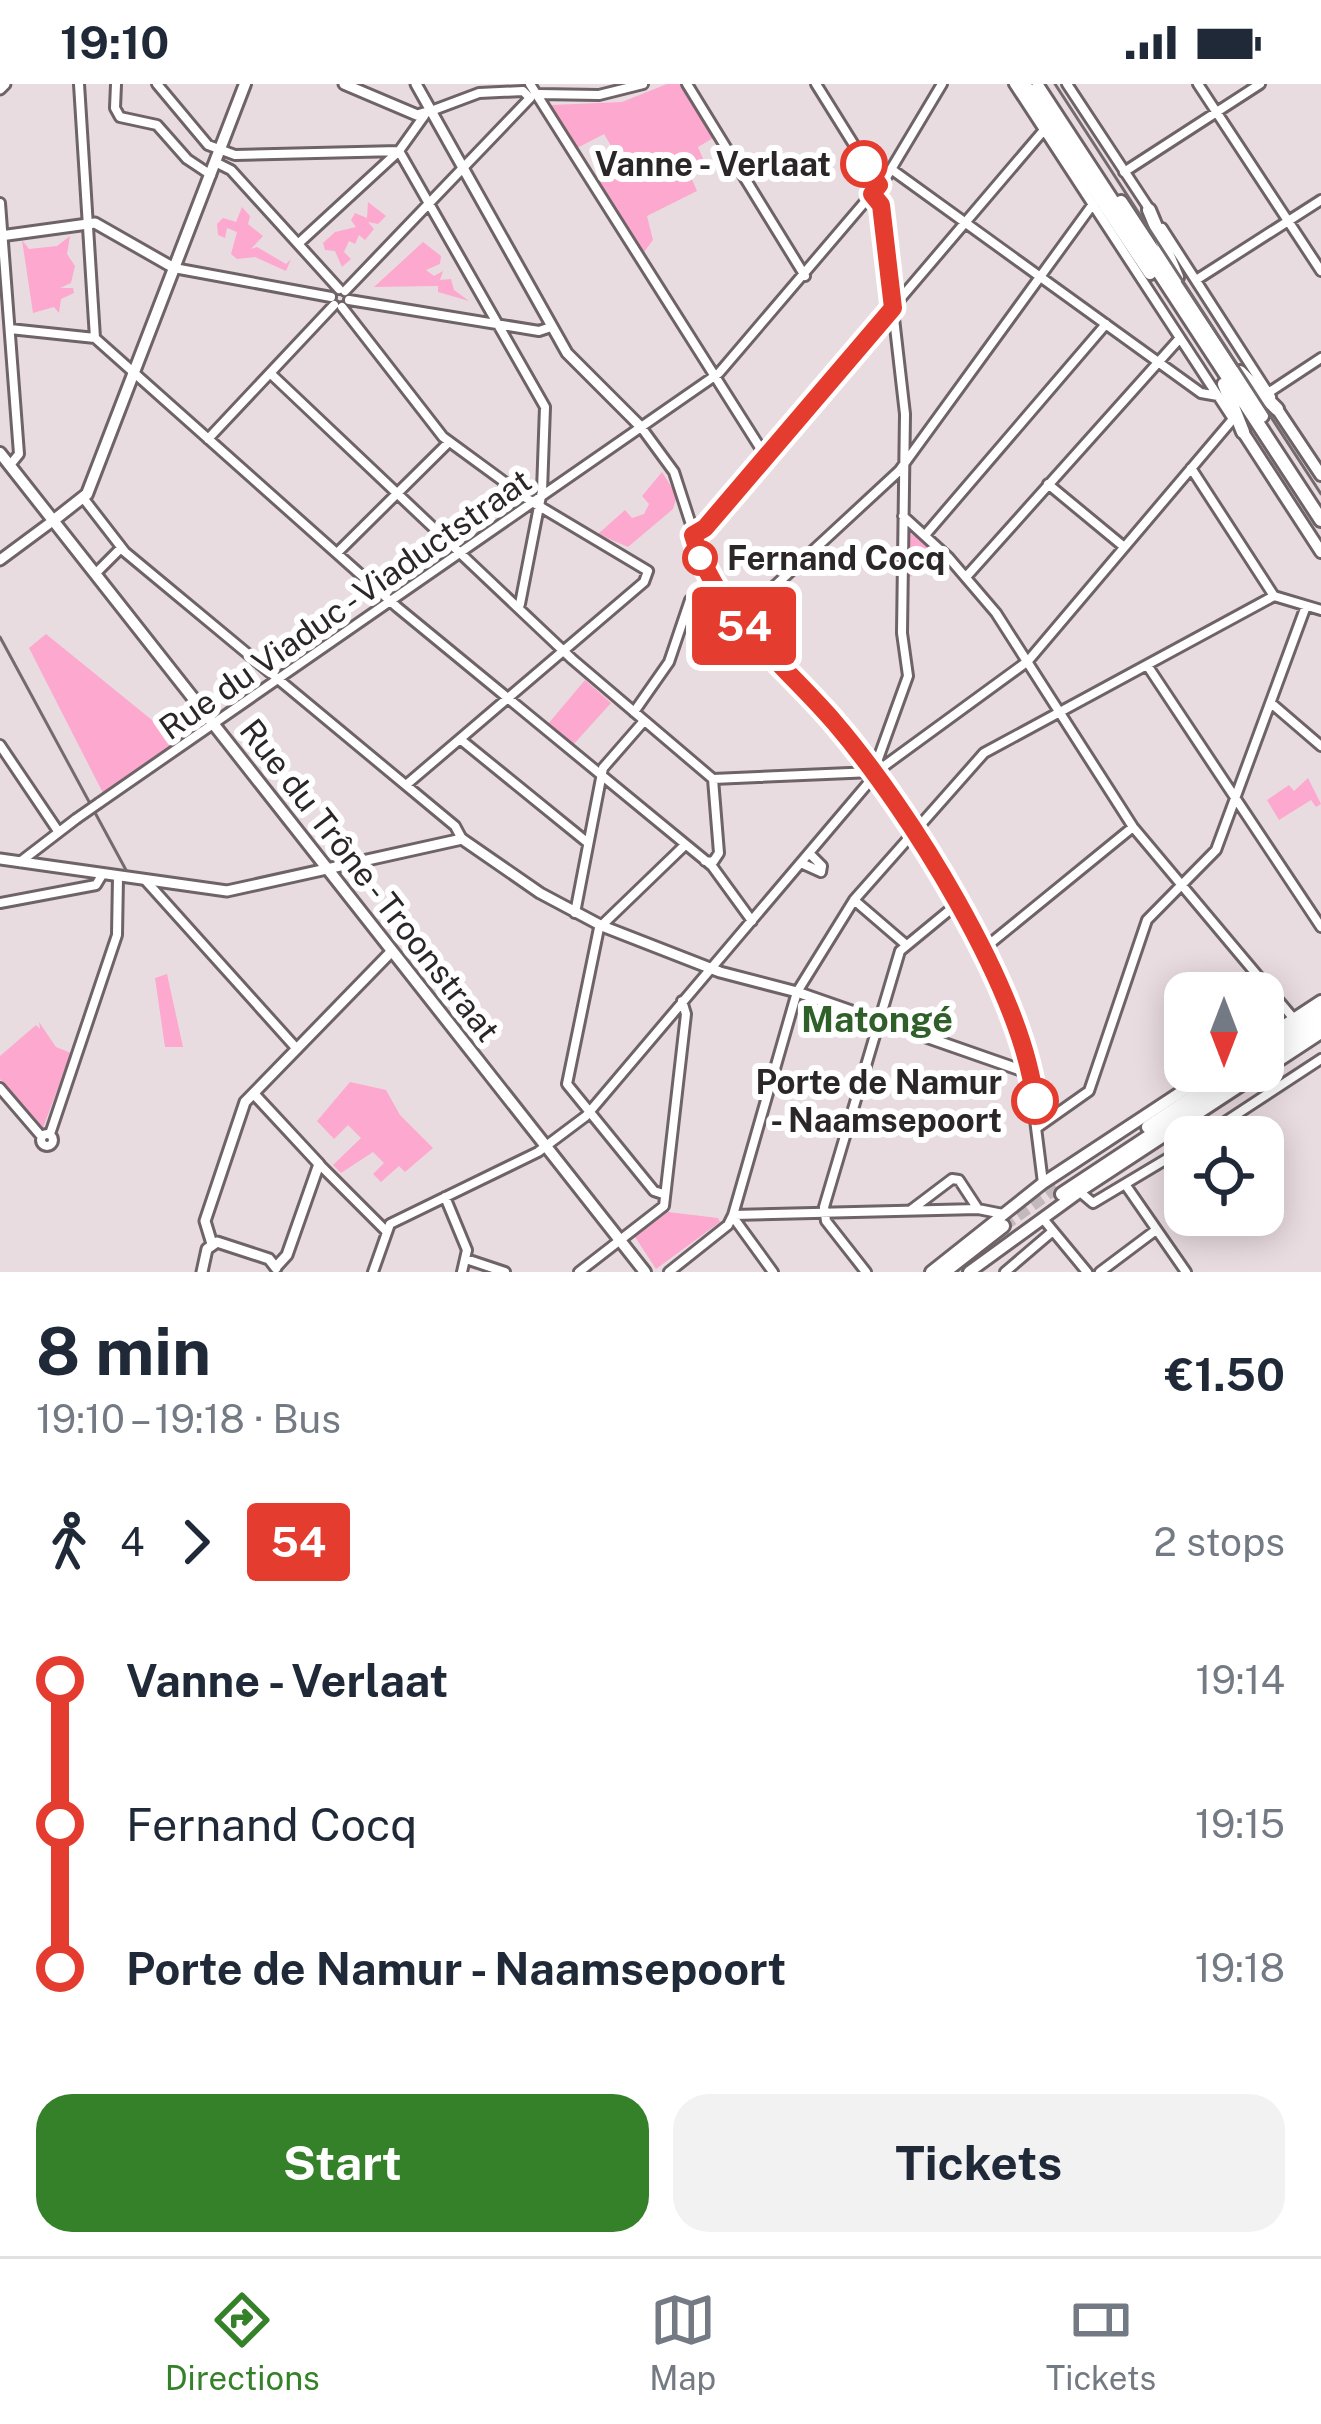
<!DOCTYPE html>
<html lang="en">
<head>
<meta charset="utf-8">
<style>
	body { margin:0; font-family:"Public Sans",sans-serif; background:#f2f2f3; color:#1f2937; height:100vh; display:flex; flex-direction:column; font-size:45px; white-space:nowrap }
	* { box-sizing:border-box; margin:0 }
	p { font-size:39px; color:#747a83 }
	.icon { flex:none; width:66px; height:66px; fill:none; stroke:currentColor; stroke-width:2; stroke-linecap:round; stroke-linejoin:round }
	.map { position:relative; height:1188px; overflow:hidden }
	.side { display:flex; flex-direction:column; background:#fff; flex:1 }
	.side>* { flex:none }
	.badge { padding:0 24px; border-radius:9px; font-size:42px; line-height:78px }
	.needle { width:78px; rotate:180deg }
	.controls { position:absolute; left:1164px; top:888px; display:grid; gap:24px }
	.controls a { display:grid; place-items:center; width:120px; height:120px; border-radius:24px; background:#fff; box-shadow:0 6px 30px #0003; font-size:60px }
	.map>.badge { position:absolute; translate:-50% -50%; box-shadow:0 0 0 6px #fff }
	.legs { display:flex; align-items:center; gap:18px; height:132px; padding:0 36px; font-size:39px }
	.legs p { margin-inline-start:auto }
	.headline { display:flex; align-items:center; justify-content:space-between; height:204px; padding:0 36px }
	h1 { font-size:66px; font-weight:700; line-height:90px }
	.cta { display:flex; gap:24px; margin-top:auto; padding:24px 36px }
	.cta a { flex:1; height:138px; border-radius:36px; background:#35812a; color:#fff; font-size:48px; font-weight:700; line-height:138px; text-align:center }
	.cta a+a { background:#f2f2f3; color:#1f2937 }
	ul { padding:0 36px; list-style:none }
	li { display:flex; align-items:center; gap:42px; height:144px; font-size:45px }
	li i { display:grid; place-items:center; width:18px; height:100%; margin:0 15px; background:currentColor }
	li i::after { content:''; width:30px; height:30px; margin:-15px; border:9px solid; border-radius:50%; background:#fff }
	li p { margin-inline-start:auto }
	li:first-child i { background:linear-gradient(#0000 50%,currentColor 0) }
	li:last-child i { background:linear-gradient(currentColor 50%,#0000 0) }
	.status { display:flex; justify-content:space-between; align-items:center; height:84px; padding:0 60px; background:#fff; direction:ltr }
	.status svg { height:33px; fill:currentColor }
	.tabs { display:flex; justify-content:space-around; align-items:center; height:168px; border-top:3px solid #e0e1e3; background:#fff; font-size:33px; color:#747a83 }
	.tabs a { display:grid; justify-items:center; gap:6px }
	.tabs .selected { color:#35812a }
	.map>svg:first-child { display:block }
	.green { fill:#fda8ce }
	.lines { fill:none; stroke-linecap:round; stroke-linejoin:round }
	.trunk-tunnel { stroke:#c3b8bc; stroke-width:12; stroke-dasharray:12 6; stroke-linecap:butt }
	.minor-casing { stroke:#6e6367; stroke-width:14 }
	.tertiary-casing { stroke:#6e6367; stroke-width:15 }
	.secondary-casing { stroke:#6e6367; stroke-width:16 }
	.primary-casing { stroke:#6e6367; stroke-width:16 }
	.trunk-casing { stroke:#6e6367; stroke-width:18 }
	.minor { stroke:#fff; stroke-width:8 }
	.tertiary { stroke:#fff; stroke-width:9 }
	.secondary { stroke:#fff; stroke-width:10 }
	.primary { stroke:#fff; stroke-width:10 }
	.trunk { stroke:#fff; stroke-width:12 }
	.tram { stroke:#736b6e; stroke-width:3 }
	.rail { stroke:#736b6e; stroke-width:3 }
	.minor-bridge-casing { stroke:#6e6367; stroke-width:14; stroke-linecap:butt }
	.minor-bridge { stroke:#fff; stroke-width:8 }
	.line-1-casing { stroke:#fff; stroke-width:27 }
	.line-1 { stroke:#e43c2e; stroke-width:18 }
	.stop-1-dot { fill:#fff; stroke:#e43c2e; stroke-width:6 }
	.labels { text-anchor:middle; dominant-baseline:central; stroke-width:12; stroke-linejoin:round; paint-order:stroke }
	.stop-label { font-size:33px; font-weight:bold; fill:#2b2628; stroke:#fff; text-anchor:end }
	.street-label { font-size:33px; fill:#2b2628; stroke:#fff }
	.neighbourhood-label { font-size:36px; font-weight:bold; fill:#306029; stroke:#fff }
</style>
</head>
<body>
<div class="status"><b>19:10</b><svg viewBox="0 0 49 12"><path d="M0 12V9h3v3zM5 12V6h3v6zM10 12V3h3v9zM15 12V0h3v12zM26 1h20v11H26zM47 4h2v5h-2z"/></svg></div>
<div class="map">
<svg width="1321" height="1188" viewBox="0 0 1321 1188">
	<rect width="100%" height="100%" fill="#e9dce1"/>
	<path class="green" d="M667 0H680L713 54 698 63 706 82 691 93 697 107 647 132 653 156 644 168 598 96 622 80 604 50 577 64 551 21 622 18Z
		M368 118 386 132 378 140 368 138 374 145 365 156 359 151 355 160 349 157 344 168 351 175 342 183 335 167 325 166 323 159 335 148 356 143 351 136 355 129 367 134Z
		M242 123 250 132 248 140 263 152 251 165 257 163 286 180 291 175 286 187 255 173 237 175 231 170 237 148 227 144 225 154 218 151 217 140 223 134 236 138Z
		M70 152 67 170 75 182 71 199 60 204H73L74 209 61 215 59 229 54 223 33 229 22 156 29 165 57 162Z
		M423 158 441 172 440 180 426 186 434 192 443 187 440 196 451 195 454 206 469 217 438 208V202L374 203Z
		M662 388 677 412 673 425 628 463 598 450 625 426 632 434 644 430 649 420 642 412Z
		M910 449 937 467 939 484 909 493Z
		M46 550 179 658 103 709 29 564Z
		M585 596 611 619 573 661 548 640Z
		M1308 694 1321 720 1316 723 1311 716 1279 736 1267 716 1289 701 1294 707Z
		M167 890 183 963H165L155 894Z
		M39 938 56 963 71 969 43 1044 0 995V972L36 941 40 945Z
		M350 998 386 1006 400 1031 433 1064 405 1088 399 1082 381 1098 373 1090 384 1079 373 1068 341 1089 333 1081 361 1054 348 1041 334 1055 317 1037Z
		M668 1128 718 1134 720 1138 656 1185 635 1153Z"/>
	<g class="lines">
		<path class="trunk-tunnel" d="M1003 1142 1059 1102"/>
		<g class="minor-casing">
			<path id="minor" d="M79 0 95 254 397 523 712 782 752 837
				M116 0 115 24 120 33 157 41 187 75 211 91
				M157 0 208 61 235 71 399 67
				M530 0 766 373
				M687 0 805 192
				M816 0 879 101
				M1014 0 1233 335
				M1067 0 1150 126
				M1198 0 1321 187
				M539 10 599 11 643 0
				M399 67 545 323 542 407 520 520
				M215 78 231 86 339 205
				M891 85 1201 309 1218 312
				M1124 88 1260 0
				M0 119 19 370 10 381
				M1162 144 1271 313
				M299 159 399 67 424 32
				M174 184 331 213
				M1196 196 1321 116
				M345 207 530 14 523 7 479 9 431 27
				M349 216 539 247 551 243
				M342 223 443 353 529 416 648 487 644 498 406 701
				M10 245 95 254
				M270 289 572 575 713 695
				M1268 309 1321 274
				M641 343 674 388 710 499 865 675 972 846 1027 972 1043 1099
				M208 355 334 221
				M1191 384 1274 512
				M1048 400 1123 462
				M84 415 125 468 455 742 462 755
				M903 432 949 474 996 529 1133 743 1294 935
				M926 450 1106 240
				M693 451 705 444 1044 46
				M337 469 449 358
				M95 490 121 464
				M966 493 1180 254
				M1274 512 1321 526
				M738 536 899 387 1093 120
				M1147 581 1321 843
				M1271 619 1321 662
				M634 628 669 578 690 516 710 499
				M460 655 588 759
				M0 661 58 747
				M876 688 1028 577 1233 335
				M713 695 873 688
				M99 719 719 289 887 92 942 0
				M705 777 713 778 719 769 713 695
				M20 778 76 735
				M801 779 821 788 822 782 809 769
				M146 797 297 965
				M854 816 904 859
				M0 819 96 801 102 791
				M575 829 603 684 644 637
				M981 867 1133 743
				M0 1004 42 1053
				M1038 1043 1089 1007 1147 836 1216 766 1306 522
				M41 1056a6 6 0 1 1 12 0a6 6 0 1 1-12 0Z
				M50 1050 117 851 118 793
				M1202 1053 1321 975
				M319 1080 386 1147
				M1127 1103 1186 1188
				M1080 1108 1093 1119 1185 1064
				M663 1110 654 1107 567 1000 599 844 685 761
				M445 1113 467 1166 462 1188
				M911 1126 952 1095 959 1096 978 1125
				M733 1131 978 1125 1003 1130
				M733 1133 773 1188
				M1044 1136 1087 1188
				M466 1175 505 1188
				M373 1188 390 1140 538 1068 586 1032 870 697 908 592 902 549 905 330 881 121 872 110
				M579 1188 664 1122 686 930 682 917
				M669 1188 728 1141 733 1131 797 908 854 816 984 669 1274 512
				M866 1188 826 1137 824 1123 900 867 957 820
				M1005 1188 1053 1147
				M1100 1188 1156 1146"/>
		</g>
		<g class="tertiary-casing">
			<path id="tertiary" d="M344 0 417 31 431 27
				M416 0 567 269 641 343
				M0 5 5 0
				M0 152 95 139 174 184
				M0 476 54 436
				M0 775 227 807 462 755 540 809 602 842 720 888 797 908 1032 990
				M254 1010 319 1080 287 1171 276 1183
				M212 1160 205 1137 245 1018 390 869
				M202 1188 207 1165 217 1158 269 1175 276 1184"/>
		</g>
		<g class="secondary-casing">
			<path id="secondary" d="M1277 325 1321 391
				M1243 348 1321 468
				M0 369 645 1188
				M54 436 87 410 245 0"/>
		</g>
		<g class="primary-casing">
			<path id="primary" d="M1263 955 1321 917
				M931 1188 1043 1099 1213 987
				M969 1188 1086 1103 1321 949"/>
		</g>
		<g class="trunk-casing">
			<path id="trunk" d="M1024 0 1150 189
				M1038 3 1321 436
				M1121 118 1262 332
				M1149 126 1177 193
				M1240 288 1277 325
				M1224 300 1243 348
				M1263 966 1321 928
				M1263 977 1321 939
				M1148 1043 1232 987
				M1062 1110 1248 987
				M944 1188 1003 1142"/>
		</g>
		<use href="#minor" class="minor"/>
		<use href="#tertiary" class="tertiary"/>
		<use href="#secondary" class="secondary"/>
		<use href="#primary" class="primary"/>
		<use href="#trunk" class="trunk"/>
		<path class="tram" d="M1055 0 1321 410"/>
		<path class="rail" d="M0 553 126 786"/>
		<g class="minor-bridge-casing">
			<path id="minor-bridge" d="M76 735 99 719"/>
		</g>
		<use href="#minor-bridge" class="minor-bridge"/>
	</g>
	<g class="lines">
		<g class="line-1-casing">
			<path id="line-1" d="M864 80 879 101 872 110 881 121 893 224 705 444 693 451C716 531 783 578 835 639 908 724 1022 905 1035 1017"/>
		</g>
		<use href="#line-1" class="line-1"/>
	</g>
	<g class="stop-1-dot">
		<circle cx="864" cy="80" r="21"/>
		<circle cx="700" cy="474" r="15"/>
		<circle cx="1035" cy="1017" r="21"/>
	</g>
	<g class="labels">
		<g class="stop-label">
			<text x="831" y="80">Vanne - Verlaat</text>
			<text x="727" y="474" text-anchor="start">Fernand Cocq</text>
			<text x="1002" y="998">Porte de Namur<tspan x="1002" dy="38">- Naamsepoort</tspan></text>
		</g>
		<g class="street-label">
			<text transform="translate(345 520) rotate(-35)">Rue du Viaduc - Viaductstraat</text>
			<text transform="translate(370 796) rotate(52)">Rue du Trône - Troonstraat</text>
		</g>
		<g class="neighbourhood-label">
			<text x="877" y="935">Matongé</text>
		</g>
	</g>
</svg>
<div class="controls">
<a><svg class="needle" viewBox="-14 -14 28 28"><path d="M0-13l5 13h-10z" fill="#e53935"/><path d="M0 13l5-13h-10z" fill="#747a83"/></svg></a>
<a><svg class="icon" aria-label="locate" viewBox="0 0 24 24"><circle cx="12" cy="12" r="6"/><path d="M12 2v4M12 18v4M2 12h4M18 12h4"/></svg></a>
</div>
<b class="badge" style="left:744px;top:542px;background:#e43c2e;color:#fff">54</b>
</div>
<section class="side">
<div class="headline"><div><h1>8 min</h1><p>19:10 – 19:18 · Bus</p></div><b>€1.50</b></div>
<div class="legs"><svg class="icon" aria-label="walk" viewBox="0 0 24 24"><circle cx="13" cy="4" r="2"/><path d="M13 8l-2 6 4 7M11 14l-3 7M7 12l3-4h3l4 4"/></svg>4<svg class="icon" aria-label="forward" viewBox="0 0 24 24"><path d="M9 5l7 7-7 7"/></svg><b class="badge" style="background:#e43c2e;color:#fff">54</b><p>2 stops</p></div>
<ul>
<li><i style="color:#e43c2e"></i><b>Vanne - Verlaat</b><p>19:14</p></li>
<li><i style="color:#e43c2e"></i><span>Fernand Cocq</span><p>19:15</p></li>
<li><i style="color:#e43c2e"></i><b>Porte de Namur - Naamsepoort</b><p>19:18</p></li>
</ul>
<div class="cta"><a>Start</a><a>Tickets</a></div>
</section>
<nav class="tabs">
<a class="selected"><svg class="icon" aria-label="directions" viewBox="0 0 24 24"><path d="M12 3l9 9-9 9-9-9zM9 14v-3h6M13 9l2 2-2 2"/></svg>Directions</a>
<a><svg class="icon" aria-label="map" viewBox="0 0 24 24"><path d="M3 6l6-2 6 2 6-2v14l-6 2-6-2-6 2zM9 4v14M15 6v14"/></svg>Map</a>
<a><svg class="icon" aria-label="tickets" viewBox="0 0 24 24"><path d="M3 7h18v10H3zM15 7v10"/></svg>Tickets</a>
</nav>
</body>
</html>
